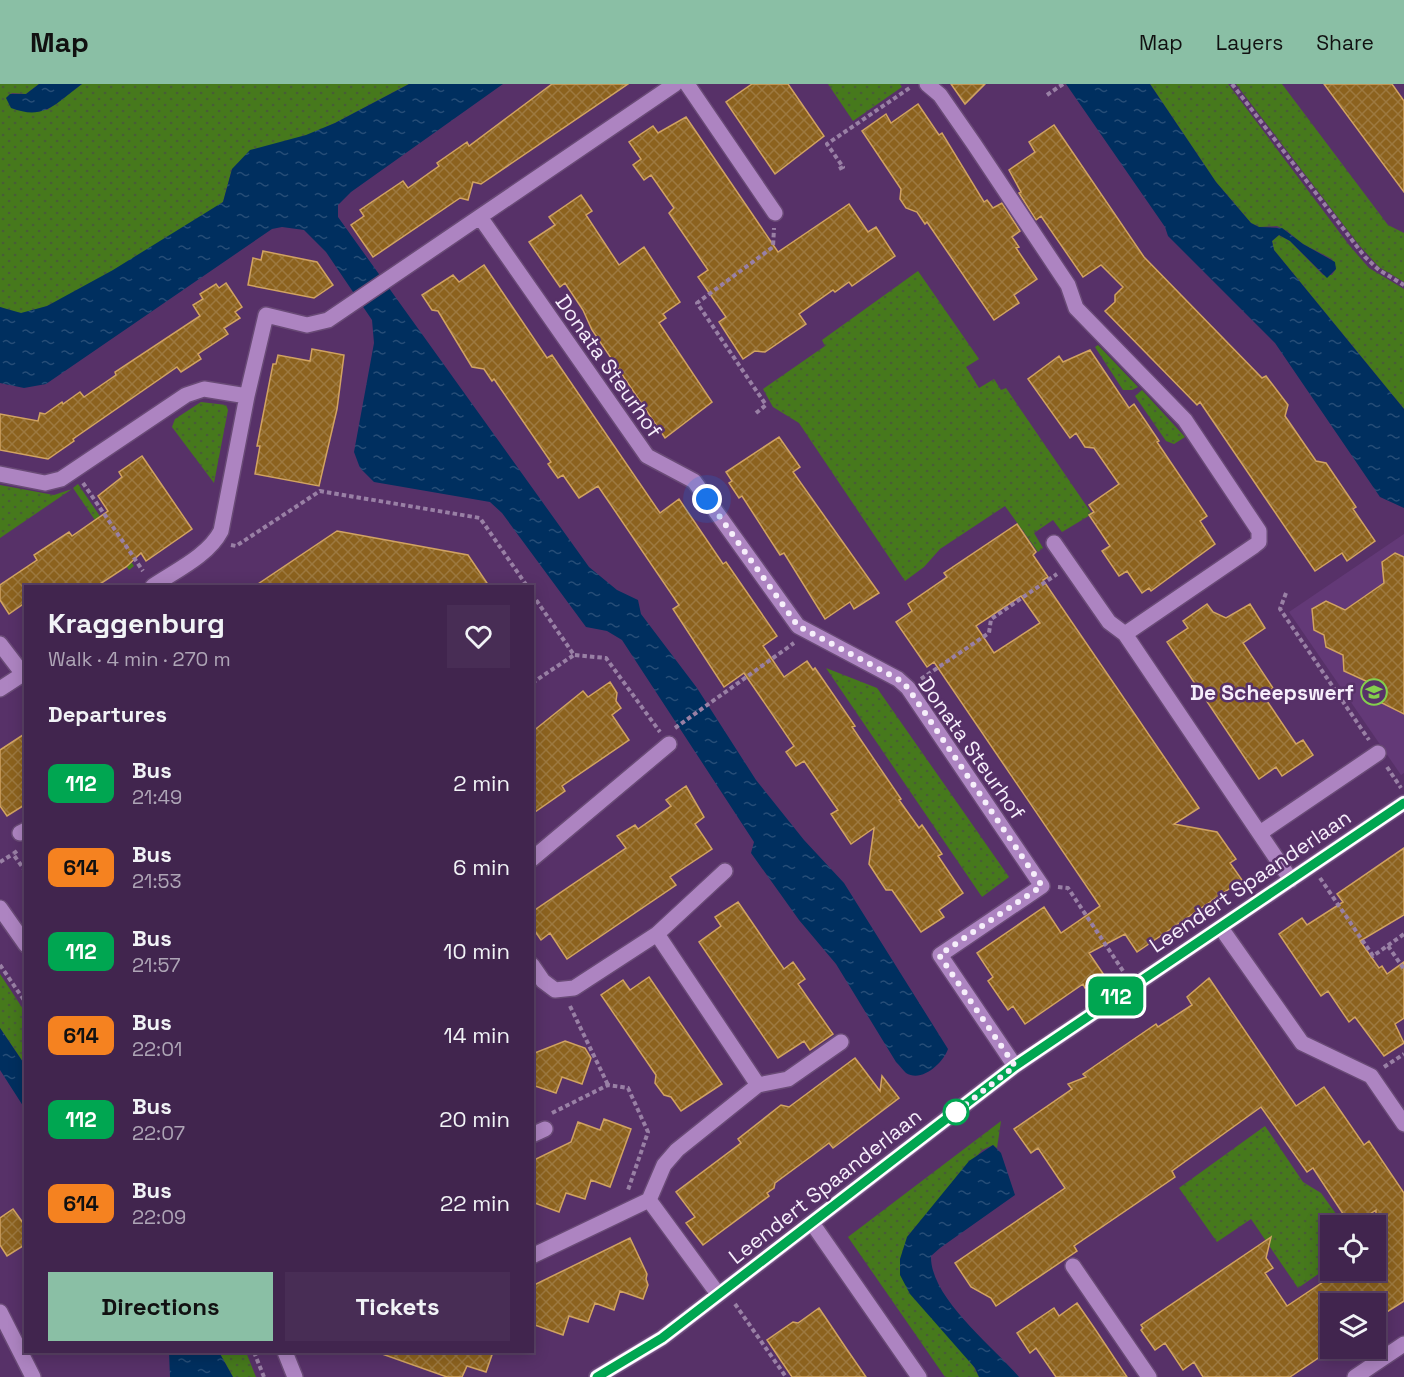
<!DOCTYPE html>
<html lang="en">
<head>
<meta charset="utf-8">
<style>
	body { margin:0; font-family:"Space Grotesk",sans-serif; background:#482d55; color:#f1f3f6; height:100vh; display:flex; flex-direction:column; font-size:22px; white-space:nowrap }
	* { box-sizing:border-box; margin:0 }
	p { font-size:20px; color:#aea5b6 }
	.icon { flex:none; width:33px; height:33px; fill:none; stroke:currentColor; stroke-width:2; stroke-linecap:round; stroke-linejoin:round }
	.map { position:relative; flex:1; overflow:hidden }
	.side { position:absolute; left:24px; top:501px; width:510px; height:768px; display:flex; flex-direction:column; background:#41254e; border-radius:0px; box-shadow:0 3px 15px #0003,0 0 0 2px #5a4266 }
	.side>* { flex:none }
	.badge { padding:0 12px; border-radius:9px; font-size:21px; line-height:39px }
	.controls { position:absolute; left:1320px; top:1131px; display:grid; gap:12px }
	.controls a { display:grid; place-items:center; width:66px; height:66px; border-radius:0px; background:#41254e; box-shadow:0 3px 15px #0003,0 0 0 2px #5a4266; font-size:30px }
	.you { position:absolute; width:30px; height:30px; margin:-15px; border:4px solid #fff; border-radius:50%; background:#1a73e8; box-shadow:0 0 0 9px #1a73e833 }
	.map>.badge { position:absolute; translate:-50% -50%; box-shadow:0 0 0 3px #fff }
	h2 { padding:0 24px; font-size:22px; line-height:54px }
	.round { display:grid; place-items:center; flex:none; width:63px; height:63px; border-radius:0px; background:#482d55 }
	.overview { display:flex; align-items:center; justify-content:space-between; height:102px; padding:0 24px }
	h1 { font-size:28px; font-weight:600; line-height:45px }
	.action { display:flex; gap:12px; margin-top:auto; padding:12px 24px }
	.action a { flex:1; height:69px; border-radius:0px; background:#8abfa5; color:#111; font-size:24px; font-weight:600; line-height:69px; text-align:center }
	.action a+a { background:#482d55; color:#f1f3f6 }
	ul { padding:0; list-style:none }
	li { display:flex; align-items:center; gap:18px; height:84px; padding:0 24px }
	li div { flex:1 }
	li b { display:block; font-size:22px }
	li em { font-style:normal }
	li .badge { min-width:66px; font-weight:700; text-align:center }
	header { display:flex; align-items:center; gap:36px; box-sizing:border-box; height:84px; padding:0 30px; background:#8abfa5; color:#111 }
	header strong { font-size:28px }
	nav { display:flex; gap:33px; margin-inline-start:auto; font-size:21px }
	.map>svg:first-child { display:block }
	.built { fill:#633977 }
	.grass { fill:url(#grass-dots) }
	.water { fill:url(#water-ripples) }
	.building { fill:url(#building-cross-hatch); stroke:#d1a362; stroke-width:1.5; fill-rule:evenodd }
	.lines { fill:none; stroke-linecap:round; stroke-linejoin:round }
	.minor-casing { stroke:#694a76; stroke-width:18 }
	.path { stroke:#9980a5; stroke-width:4; stroke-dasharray:4.5 3; stroke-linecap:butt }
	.minor { stroke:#ad84c1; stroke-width:15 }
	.line-casing { stroke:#fff; stroke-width:14 }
	.line { stroke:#00a651; stroke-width:9 }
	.walk { stroke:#f6eefb; stroke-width:6; stroke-dasharray:0 10.8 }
	.stop-dot { fill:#fff; stroke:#00a651; stroke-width:3 }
	.labels { text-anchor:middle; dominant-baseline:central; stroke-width:5; stroke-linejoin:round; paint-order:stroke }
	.street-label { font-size:21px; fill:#f6eefb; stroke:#573168 }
	.poi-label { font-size:21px; font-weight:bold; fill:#f6eefb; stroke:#573168; text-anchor:end }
</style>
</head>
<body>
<header>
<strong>Map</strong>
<nav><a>Map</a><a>Layers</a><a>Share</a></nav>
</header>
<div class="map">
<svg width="1404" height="1293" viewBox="0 0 1404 1293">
	<defs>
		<pattern id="grass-dots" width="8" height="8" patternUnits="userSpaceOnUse" patternTransform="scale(1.5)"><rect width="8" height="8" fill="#46791c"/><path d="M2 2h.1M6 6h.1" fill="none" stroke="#485e36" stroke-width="1.8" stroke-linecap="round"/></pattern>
		<pattern id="water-ripples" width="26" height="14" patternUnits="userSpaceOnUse" patternTransform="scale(1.5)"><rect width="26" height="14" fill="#002f5f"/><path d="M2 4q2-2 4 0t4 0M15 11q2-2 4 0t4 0" fill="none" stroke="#264d77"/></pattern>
		<pattern id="building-cross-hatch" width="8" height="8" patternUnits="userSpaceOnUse" patternTransform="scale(1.5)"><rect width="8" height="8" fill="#8c621e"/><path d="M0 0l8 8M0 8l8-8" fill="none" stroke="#9d7940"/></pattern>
	</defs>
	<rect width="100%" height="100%" fill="#573168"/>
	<path class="built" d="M1404 450V689L1401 691 1289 528Z"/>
	<path class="grass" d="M0 0H39L26 10 12 9 6 14 47 26 82 0H409L335 39 232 85 223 118 208 128C170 151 61 226 22 229 15 229 7 226 0 223Z
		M828 0H900L902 3 853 37Z
		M1150 0H1228L1349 161 1369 184 1404 205V325L1274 166 1272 157 1279 151 1290 157 1323 191H1332L1336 185 1332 175 1303 160 1287 147 1277 142 1259 143 1251 139 1216 98Z
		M1236 0H1282L1388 141 1404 149V198L1379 183 1359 161Z
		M918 187 979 275 966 283 979 304 994 295 1001 306 1006 304 1092 430 1062 448 1053 436 1034 449 1043 464 1038 468 1005 422 940 465 924 483 905 497 799 339 773 323 763 305 825 262 822 256Z
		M1098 261 1138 303 1132 306H1123L1095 263Z
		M1142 306 1185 353 1174 360 1166 357 1135 312Z
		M201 318 226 321 228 326 214 399 172 343 175 335Z
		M78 400 134 482 129 486 73 404Z
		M0 401 54 411 72 405 0 454Z
		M826 584 877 604 1009 793 982 813Z
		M0 890 25 928V981L0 944Z
		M1001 1037 997 1064 993 1061 982 1066 907 1153 979 1293H945L848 1153Z
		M1265 1042 1303 1098 1321 1109 1344 1141 1330 1142V1182L1298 1204 1251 1135 1217 1158 1179 1104Z
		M219 1268H246L256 1293H233Z"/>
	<path class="water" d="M39 0H82C56 19 45 37 11 24L6 14 10 10H26Z
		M409 0H503L351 108 338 121V133L589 483 617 506 638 516 641 530 697 604 756 696 804 756 844 799 948 965C943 979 922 999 906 989 903 986 899 981 896 978L836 880 799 836 751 769 754 758 622 556 607 547 586 543 502 429 490 418 374 398 360 384 354 368 374 259 372 236 326 168 304 146 282 143 272 145 46 300 24 304 0 299V223L21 229 47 222 113 186 223 118 232 85 250 66 306 51 335 39Z
		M1066 0H1150L1216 98 1251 139 1259 143 1282 144 1303 160 1335 178 1336 185 1327 194 1290 157 1279 151 1272 157 1274 166 1404 325V424L1380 413 1275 259 1168 152 1165 143Z
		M0 944 25 981V1025L0 986Z
		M993 1061 1001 1069 1015 1111 940 1164 931 1172C930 1214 993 1262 1019 1293H979L975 1284 910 1210 900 1191V1175L907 1153 969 1077Z
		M169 1268H219L233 1293H170Z"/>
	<path class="building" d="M552 0H628L481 100 473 98 468 116 460 114 373 173 351 141 364 132 360 126 403 97 408 104 439 82 437 79 467 58 469 62Z
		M752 0H788L824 52 775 90 726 18Z
		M951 0H985L965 20Z
		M1324 0H1392L1404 17V108Z
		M918 20 939 51 942 49 984 118 987 116 993 124 1002 119 1020 147 1012 153 1019 163 1016 164 1037 195 1014 211 1019 219 994 236 927 138 925 140 917 128 906 124 900 115 901 105 862 47 886 30 891 39Z
		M686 33 778 168 849 120 868 148 876 143 895 172 852 202 849 198 835 208 833 206 799 230 806 240 765 268 755 267 743 275 719 238 726 233 698 193 708 186 669 129 674 124 651 91 644 96 633 81 641 75 629 58 653 42 658 49Z
		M1054 41 1144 173 1262 294 1266 292 1288 321 1285 332 1316 377 1326 379 1356 423 1353 425 1375 457 1347 477 1342 469 1315 487 1200 318 1197 321 1105 227 1115 218V211L1123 203 1101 181 1083 193 1041 132 1036 136 1019 109 1021 108 1009 86 1035 68 1029 58Z
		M581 111 592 127 586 131 619 181 644 163 680 218 663 230 666 234 659 239 712 318 665 354 592 246 583 226 565 199 560 203 529 158 555 141 549 133Z
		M263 167 317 178 333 201 314 214 248 201 253 174 261 176Z
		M484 181 547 274 552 271 660 429 679 415 723 480 726 478 777 552 763 562 784 593 807 577 813 586 815 584 855 642 852 643 901 715 899 716 919 744 922 741 942 770 938 772 963 809 939 826 944 833 921 848 892 806H886L869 780 874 744 851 760 831 730 838 726 804 677 796 682 786 668 794 662 744 589 724 603 673 525 679 521 598 402 579 414 563 391 558 394 548 380 551 378 494 295 492 297 484 285 472 283 438 227 432 226 422 211 453 191 459 198Z
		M226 199 242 223 235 228 240 234 224 244 228 250 198 270 201 275 181 288 177 283 73 355 74 357 48 375 0 366V330L38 337 40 329 45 330 62 318 63 320 80 308 84 313 116 291 115 288 200 232 193 221 203 215 200 210 216 200 219 204Z
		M312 265 344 271 337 325 319 402 255 390 260 362H257L273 280H276L278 271 310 277Z
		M1090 266 1129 324 1134 320 1159 357 1157 358 1207 432 1200 437 1215 460 1151 507 1149 504 1142 509 1127 487 1119 492 1102 467 1110 462 1089 431 1094 428 1089 421 1119 400 1094 364 1085 363 1076 349 1070 354 1028 295 1059 272 1063 278Z
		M779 353 800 383 793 388 879 509 854 525 850 518 825 535 784 469 780 471 742 412 739 414 729 399 732 397 726 388Z
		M142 372 192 445 146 477 141 469 126 483 97 502H26V518L9 530 0 516V501L37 476 34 471 69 448 72 452 108 427 98 412 122 393 119 388Z
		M1017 440 1036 468 1033 471 1048 493 1043 496 1199 724 1174 740 1217 748 1236 775 1230 779 1242 796 1137 868 1125 850 1089 869 1104 891 1085 904 1083 900 1025 940 1013 922 1008 926 988 897 993 893 977 869 1044 823 1061 849 1100 822 934 578 927 583 896 538 912 527 908 520 947 493 944 489ZM1021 512 1040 539 994 569 976 542Z
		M337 447 468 471 489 502H255Z
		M1395 469 1404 473V630L1380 618 1379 603 1344 587 1343 571 1326 563 1324 551 1314 546 1312 525 1326 517 1345 526 1384 499 1382 478Z
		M1207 520 1213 528 1226 534 1250 520 1265 544 1243 559 1273 604 1263 611 1296 660 1303 656 1313 671 1282 692 1276 683 1259 695 1167 558 1188 544 1183 537Z
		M610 598 617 609 616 617 621 624 612 631 629 656 562 702 565 707 532 730V648L583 607 588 613Z
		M26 649V720L7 732 0 722V666Z
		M686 702 704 733 695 740 712 765 670 793 676 801 567 875 550 849 541 856 532 843V828L626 764 617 752 635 741 638 745 671 722 666 716Z
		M1404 764V831L1360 857 1379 884 1382 882 1387 890 1404 878V934L1395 940 1404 959 1384 972 1355 933 1349 938 1328 907 1321 912 1279 850 1302 834 1307 841 1343 818 1337 810Z
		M738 818 784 885 793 878 805 895 798 900 833 950 810 966 804 957 778 974 699 858 721 842 715 833Z
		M649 893 722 1000 681 1027 671 1013 664 1011 655 999 656 991 601 911 623 896 630 906Z
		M1209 894 1296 1022 1324 1003 1364 1061 1369 1057 1404 1109V1217L1376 1235V1220H1330V1266L1290 1293H1203L1194 1278 1183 1286 1165 1259 1155 1266 1141 1246 1143 1244 1141 1241 1271 1153 1266 1174 1273 1184 1265 1189 1287 1222 1341 1186H1376V1126L1351 1142 1313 1084 1307 1088 1261 1023 1172 1087 1175 1093 1074 1162 1077 1167 996 1222 991 1214 971 1203 955 1179 1065 1104 1038 1064 1031 1069 1014 1045 1072 1005 1068 1000 1086 993 1083 990 1156 940 1158 943 1192 921 1187 913Z
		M565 957 585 964 591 974 582 1000 562 993 556 1009 532 1001V970Z
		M855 974 880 1007 882 992 899 1014 833 1064 829 1059 813 1071 775 1099 774 1104 767 1109 769 1112 703 1161 686 1139 695 1133 676 1108 741 1059 738 1055 781 1021 789 1023Z
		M604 1035 631 1045 610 1103 591 1096 585 1115 566 1109 559 1128 532 1118V1077L571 1058 578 1038 600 1046Z
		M13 1125 26 1143V1160L7 1172 0 1161V1134Z
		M630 1154 647 1190 646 1195 648 1201 643 1215 620 1207 614 1226 595 1219 588 1238 569 1232 563 1251 532 1240V1202Z
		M1077 1219 1095 1245 1127 1293H1056L1036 1264 1030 1269 1017 1249 1054 1224 1059 1232Z
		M819 1224 848 1267 866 1293H792L767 1256 793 1238 798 1239Z
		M382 1268H493L486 1288 467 1282 462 1293H447L382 1270Z"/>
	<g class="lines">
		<g class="minor-casing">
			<path id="minor" d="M687 0 775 129
				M927 0 940 11 974 60 1068 201 1076 224 1185 336 1259 447V458L1254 462 1125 550
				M480 133 647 372 694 397 798 542 898 595 908 604 1042 802 940 871 1015 982
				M0 390 45 399 61 395 186 311 204 305 247 312
				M1054 459 1109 538 1125 550 1291 796
				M153 502C175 487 208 472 221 447L247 312 266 231 307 241 328 236 675 0
				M0 560 23 590
				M0 605 26 588
				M20 749 26 746
				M1260 749 1378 669
				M532 775 669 660
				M0 824 26 861
				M1221 844 1302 959 1371 992 1404 1040
				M657 850 725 787
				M532 881 543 897 555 906 574 904 657 850 758 1001 677 1066 664 1081 649 1116
				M758 1001 788 995 841 958
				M532 1051 545 1045
				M812 1139 919 1293
				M532 1172 649 1116 718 1210
				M1073 1182 1149 1293
				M0 1228 33 1293
				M285 1268 295 1293
				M597 1293 662 1254 1015 982 1404 719
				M1355 1293 1404 1260"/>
		</g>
		<path class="path" d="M1232 0 1365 173 1379 186 1404 201
			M1047 11 1063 0
			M839 85 843 83 827 60 911 3
			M756 329 766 321 697 219 773 163 774 144
			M83 399 143 487
			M231 461 236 462 320 407 480 434 527 502
			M1286 509 1280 525 1369 656
			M532 510 574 571 606 574 660 648
			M921 595 989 549 991 535 1057 490
			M532 599 574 571
			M675 644 794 559
			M1387 683 1401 704
			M17 767 13 770 26 788
			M0 778 13 770
			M1320 794 1373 872 1404 850
			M1058 803 1068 804 1123 887
			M1388 862 1404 885
			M0 881 26 919
			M570 922 608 1001
			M1384 983 1404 970
			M552 1029 608 1001 628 1004 648 1048 628 1106
			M735 1220 786 1293
			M254 1268 264 1293"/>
		<use href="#minor" class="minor"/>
	</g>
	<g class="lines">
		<g class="line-casing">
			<path id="line" d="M597 1293 662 1254 1015 982 1404 719"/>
		</g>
		<use href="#line" class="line"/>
		<path class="walk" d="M707 415 798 542 898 595 908 604 1042 802 939 871 1015 982 951 1032 956 1028"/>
	</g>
	<defs>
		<g id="school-ring" transform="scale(1.35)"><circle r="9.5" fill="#573168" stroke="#84cf4d" stroke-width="1.5"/><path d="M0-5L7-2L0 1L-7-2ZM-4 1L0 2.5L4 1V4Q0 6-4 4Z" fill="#84cf4d"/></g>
	</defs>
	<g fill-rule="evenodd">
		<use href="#school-ring" x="1374" y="608"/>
	</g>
	<circle class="stop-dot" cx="956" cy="1028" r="12"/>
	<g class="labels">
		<g class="street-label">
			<text transform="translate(609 282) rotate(55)">Donata Steurhof</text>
			<text transform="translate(972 664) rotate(55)">Donata Steurhof</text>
			<text transform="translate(1250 797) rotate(-34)">Leendert Spaanderlaan</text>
			<text transform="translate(825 1102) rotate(-38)">Leendert Spaanderlaan</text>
		</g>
		<g class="poi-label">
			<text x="1354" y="608">De Scheepswerf</text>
		</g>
	</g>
</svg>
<div class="controls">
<a><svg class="icon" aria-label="locate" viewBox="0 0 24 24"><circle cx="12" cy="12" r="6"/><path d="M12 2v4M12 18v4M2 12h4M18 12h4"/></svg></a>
<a><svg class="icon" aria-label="layers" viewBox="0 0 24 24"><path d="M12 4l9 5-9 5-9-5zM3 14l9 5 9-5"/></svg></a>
</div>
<div class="you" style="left:707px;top:415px"></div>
<b class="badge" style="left:1116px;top:912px;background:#00a651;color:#fff">112</b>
<section class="side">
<div class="overview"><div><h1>Kraggenburg</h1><p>Walk · 4 min · 270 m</p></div><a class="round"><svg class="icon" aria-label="heart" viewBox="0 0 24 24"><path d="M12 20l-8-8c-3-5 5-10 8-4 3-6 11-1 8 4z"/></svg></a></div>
<h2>Departures</h2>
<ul>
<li><span class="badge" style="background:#00a651;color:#fff">112</span><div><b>Bus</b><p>21:49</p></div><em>2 min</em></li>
<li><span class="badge" style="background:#f58220;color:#111">614</span><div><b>Bus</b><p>21:53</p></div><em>6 min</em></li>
<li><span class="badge" style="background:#00a651;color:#fff">112</span><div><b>Bus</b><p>21:57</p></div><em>10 min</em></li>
<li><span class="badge" style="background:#f58220;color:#111">614</span><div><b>Bus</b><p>22:01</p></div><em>14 min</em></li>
<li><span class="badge" style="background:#00a651;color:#fff">112</span><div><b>Bus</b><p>22:07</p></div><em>20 min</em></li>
<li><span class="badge" style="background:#f58220;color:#111">614</span><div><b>Bus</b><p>22:09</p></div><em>22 min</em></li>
</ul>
<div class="action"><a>Directions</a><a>Tickets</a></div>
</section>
</div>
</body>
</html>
